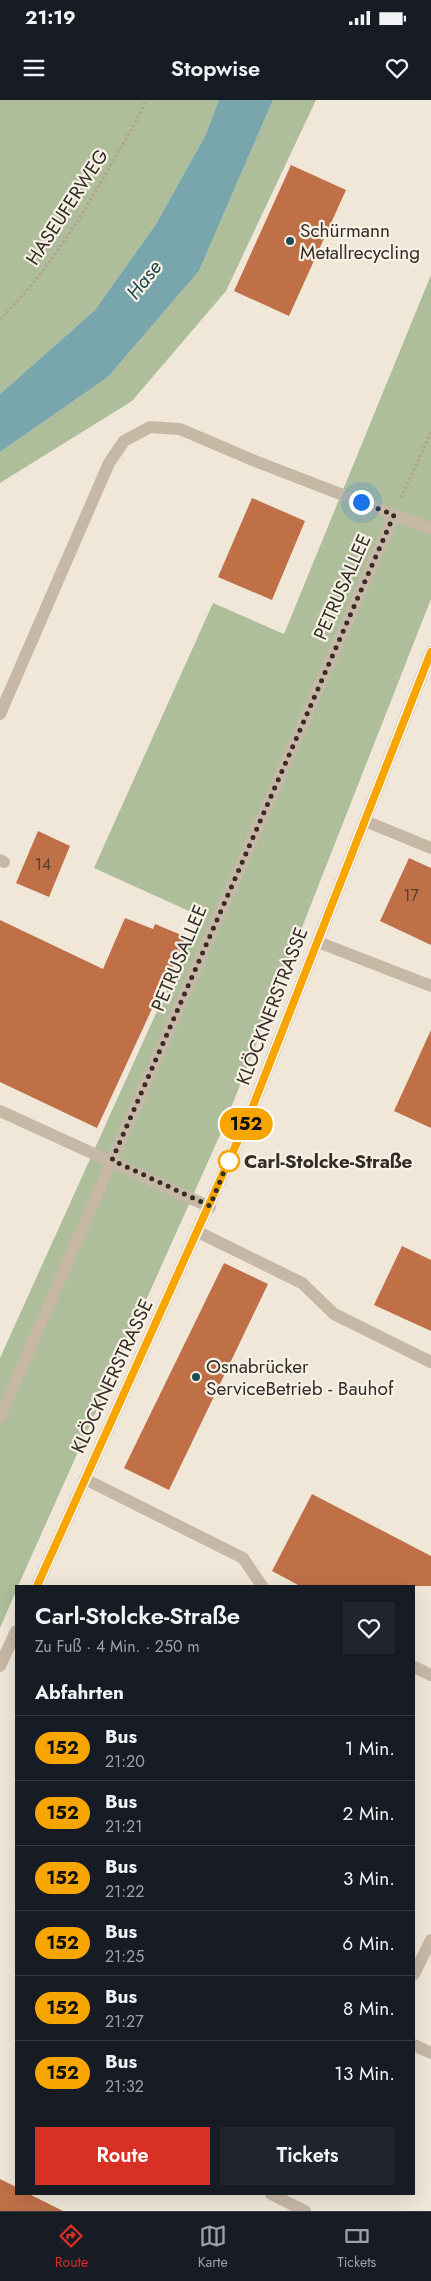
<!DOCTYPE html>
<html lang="de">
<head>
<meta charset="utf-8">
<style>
	body { margin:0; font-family:Jost,sans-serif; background:#20242c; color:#f1f3f6; height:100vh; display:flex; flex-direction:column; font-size:19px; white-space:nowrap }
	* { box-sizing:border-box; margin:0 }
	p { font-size:16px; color:#9ea1a6 }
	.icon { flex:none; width:28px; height:28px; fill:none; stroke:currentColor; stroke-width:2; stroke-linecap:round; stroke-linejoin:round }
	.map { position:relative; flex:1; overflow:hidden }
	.sheet { position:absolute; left:15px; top:1485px; width:400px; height:610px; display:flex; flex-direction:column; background:#171b24; border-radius:0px; box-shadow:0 5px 20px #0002 }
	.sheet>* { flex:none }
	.badge { padding:0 10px; border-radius:16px; font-size:18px; line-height:32px }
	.you { position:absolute; width:25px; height:25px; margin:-12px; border:4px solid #fff; border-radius:50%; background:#1a73e8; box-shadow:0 0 0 8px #1a73e833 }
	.map>.badge { position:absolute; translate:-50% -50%; box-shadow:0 0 0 2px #fff }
	h2 { padding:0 20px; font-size:19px; line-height:45px }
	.round { display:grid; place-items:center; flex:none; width:52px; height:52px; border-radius:0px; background:#20242c }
	.overview { display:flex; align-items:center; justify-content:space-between; height:85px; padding:0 20px }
	h1 { font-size:24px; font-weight:600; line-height:38px }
	.action { display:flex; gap:10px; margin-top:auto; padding:10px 20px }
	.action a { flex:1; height:58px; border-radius:0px; background:#d93025; color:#fff; font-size:20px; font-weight:600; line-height:58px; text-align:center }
	.action a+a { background:#20242c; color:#f1f3f6 }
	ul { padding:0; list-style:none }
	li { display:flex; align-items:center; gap:15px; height:65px; padding:0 20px; border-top:1px solid #363941 }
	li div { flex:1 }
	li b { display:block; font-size:19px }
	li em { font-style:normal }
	li .badge { min-width:55px; font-weight:700; text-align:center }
	.status { display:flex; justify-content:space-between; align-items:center; height:35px; padding:0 25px; background:#171b24; direction:ltr }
	.status svg { height:14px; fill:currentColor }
	header { display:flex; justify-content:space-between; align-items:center; height:65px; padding:0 20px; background:#171b24; font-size:22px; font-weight:600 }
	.menu { display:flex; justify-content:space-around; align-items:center; height:70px; border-top:1px solid #363941; background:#171b24; font-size:14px; color:#9ea1a6 }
	.menu a { display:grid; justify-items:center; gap:2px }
	.menu .selected { color:#d93025 }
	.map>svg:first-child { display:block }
	.green { fill:#aebe9a }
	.water { fill:#79a5ac }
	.building { fill:#c07047 }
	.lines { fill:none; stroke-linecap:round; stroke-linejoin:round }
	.path { stroke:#b3a290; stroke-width:3; stroke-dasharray:2.5 2.5; stroke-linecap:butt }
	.minor { stroke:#c7b8a6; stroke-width:12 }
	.line-casing { stroke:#fff; stroke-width:11 }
	.line { stroke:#f7a500; stroke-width:8 }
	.walk { stroke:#342c26; stroke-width:5; stroke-dasharray:0 9 }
	.poi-dot { fill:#1e4a53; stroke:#f8f1e5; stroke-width:2 }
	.stop-dot { fill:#fff; stroke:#f7a500; stroke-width:2.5 }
	.labels { text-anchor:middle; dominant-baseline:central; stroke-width:4.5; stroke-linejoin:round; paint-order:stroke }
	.number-label { font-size:16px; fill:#573d2e }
	.street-label { font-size:19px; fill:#342c26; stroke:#f8f1e5 }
	.poi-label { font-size:19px; fill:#342c26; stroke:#f8f1e5; text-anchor:start }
	.stop-label { font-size:19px; font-weight:bold; fill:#342c26; stroke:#f8f1e5; text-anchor:start }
	.water-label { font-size:20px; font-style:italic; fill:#1e4a53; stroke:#f8f1e5 }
</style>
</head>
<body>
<div class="status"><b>21:19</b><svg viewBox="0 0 49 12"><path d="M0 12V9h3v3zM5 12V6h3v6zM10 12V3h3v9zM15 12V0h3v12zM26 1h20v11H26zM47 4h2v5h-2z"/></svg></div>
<header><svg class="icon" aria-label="menu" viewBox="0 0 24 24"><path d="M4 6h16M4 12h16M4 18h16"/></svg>Stopwise<svg class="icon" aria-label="heart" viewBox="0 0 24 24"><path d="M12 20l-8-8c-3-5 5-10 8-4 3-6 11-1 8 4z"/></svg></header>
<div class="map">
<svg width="431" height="2111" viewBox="0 0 431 2111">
	<rect width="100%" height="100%" fill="#f0e7d9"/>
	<path class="green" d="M0 0H219L205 36 156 124 95 210 0 294Z
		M273 0H316L226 191 132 301 0 383V352L108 277 199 171Z
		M431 175V499L224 1026 18 1486H16V1491L0 1528V1258L200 816 94 768 213 503 284 534Z"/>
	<path class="water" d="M219 0H273L199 171 108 277 0 352V294L95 210 156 124 205 36Z"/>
	<path class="building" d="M291 65 346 90 289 216 234 191Z
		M252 398 305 421 272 500 218 477Z
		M38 731 70 746 49 797 16 783Z
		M409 758 431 768V845L380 821Z
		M125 818 153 829 155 824 186 837 164 888 162 887 97 1028 0 982V820L103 869Z
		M431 930V1028L394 1011Z
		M402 1146 431 1160V1231L374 1205Z
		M224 1163 268 1184 169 1390 124 1368Z
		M312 1394 431 1456V1486H300L272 1471Z
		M0 2079 16 2087V2094H29L63 2111H0Z"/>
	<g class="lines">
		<path class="path" d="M0 220C48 171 84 114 117 54 127 37 138 19 146 0
			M401 398 431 332"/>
		<path class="minor" d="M0 614 109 363 124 341 150 327 180 329 255 361 431 429
			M365 721 431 748
			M0 760 4 762
			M318 842 431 886
			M0 1011 210 1107
			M198 1132 302 1183 334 1214 431 1262
			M0 1317 394 415
			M85 1379 243 1458 262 1486
			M37 1486 249 1016 431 552
			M0 1566 16 1531
			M414 1567 431 1575
			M414 1874 431 1840
			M414 1945 431 1953
			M271 2094 305 2111"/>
	</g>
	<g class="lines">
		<g class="line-casing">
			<path id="line" d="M37 1486 249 1016 431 552"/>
		</g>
		<use href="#line" class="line"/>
		<path class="walk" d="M229 1061V1059L210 1106 112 1060 394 415 361 402"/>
	</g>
	<g class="poi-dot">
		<circle cx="290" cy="141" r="5"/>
		<circle cx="196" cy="1277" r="5"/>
	</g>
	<circle class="stop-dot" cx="229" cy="1061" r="10"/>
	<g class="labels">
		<g class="number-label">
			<text x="43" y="764">14</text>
			<text x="411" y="795">17</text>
		</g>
		<g class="street-label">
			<text transform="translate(67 107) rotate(-57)">HASEUFERWEG</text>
			<text transform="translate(342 487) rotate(-66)">PETRUSALLEE</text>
			<text transform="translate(179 858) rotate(-67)">PETRUSALLEE</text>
			<text transform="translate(272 906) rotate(-69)">KLÖCKNERSTRASSE</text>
			<text transform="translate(112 1276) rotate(-65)">KLÖCKNERSTRASSE</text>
		</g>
		<g class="poi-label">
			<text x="300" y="130">Schürmann<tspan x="300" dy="22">Metallrecycling</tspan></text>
			<text x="206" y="1266">Osnabrücker<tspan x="206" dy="22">ServiceBetrieb - Bauhof</tspan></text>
		</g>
		<g class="stop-label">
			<text x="244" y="1061">Carl-Stolcke-Straße</text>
		</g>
		<g class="water-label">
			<text transform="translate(144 180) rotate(-52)">Hase</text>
		</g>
	</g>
</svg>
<div class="you" style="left:361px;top:402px"></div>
<b class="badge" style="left:246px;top:1024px;background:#f7a500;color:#111">152</b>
<section class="sheet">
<div class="overview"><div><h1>Carl-Stolcke-Straße</h1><p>Zu Fuß · 4 Min. · 250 m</p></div><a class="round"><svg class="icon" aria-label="heart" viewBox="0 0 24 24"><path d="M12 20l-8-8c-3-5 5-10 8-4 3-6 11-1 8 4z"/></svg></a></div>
<h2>Abfahrten</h2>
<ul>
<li><span class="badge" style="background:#f7a500;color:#111">152</span><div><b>Bus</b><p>21:20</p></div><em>1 Min.</em></li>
<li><span class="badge" style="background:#f7a500;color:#111">152</span><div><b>Bus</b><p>21:21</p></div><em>2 Min.</em></li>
<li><span class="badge" style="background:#f7a500;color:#111">152</span><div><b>Bus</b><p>21:22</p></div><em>3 Min.</em></li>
<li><span class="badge" style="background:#f7a500;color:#111">152</span><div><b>Bus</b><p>21:25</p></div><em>6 Min.</em></li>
<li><span class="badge" style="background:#f7a500;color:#111">152</span><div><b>Bus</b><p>21:27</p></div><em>8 Min.</em></li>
<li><span class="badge" style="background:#f7a500;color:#111">152</span><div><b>Bus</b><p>21:32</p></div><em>13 Min.</em></li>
</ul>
<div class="action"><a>Route</a><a>Tickets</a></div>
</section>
</div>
<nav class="menu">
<a class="selected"><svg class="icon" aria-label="directions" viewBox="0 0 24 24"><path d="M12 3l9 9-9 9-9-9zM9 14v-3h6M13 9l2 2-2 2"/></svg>Route</a>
<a><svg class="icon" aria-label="map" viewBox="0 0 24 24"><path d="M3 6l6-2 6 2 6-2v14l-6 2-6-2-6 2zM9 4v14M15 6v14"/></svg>Karte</a>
<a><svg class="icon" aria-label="tickets" viewBox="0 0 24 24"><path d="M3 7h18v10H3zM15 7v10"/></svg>Tickets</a>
</nav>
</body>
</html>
